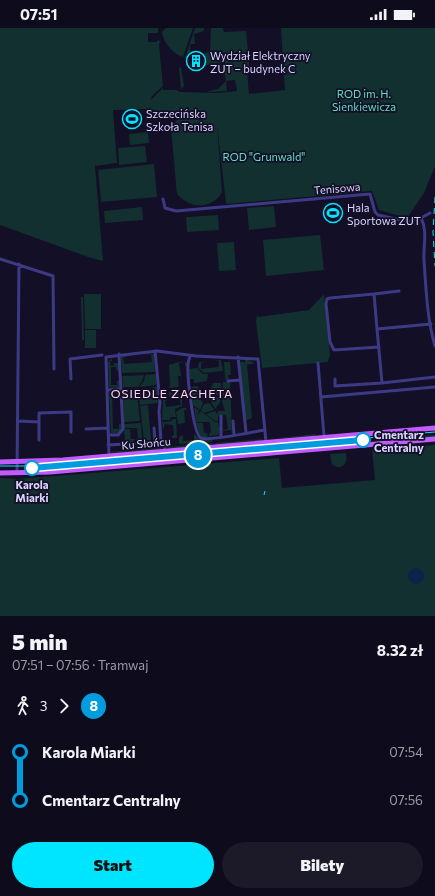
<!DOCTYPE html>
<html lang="pl">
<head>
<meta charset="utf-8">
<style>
	body { margin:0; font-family:Commissioner,sans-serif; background:#1c1929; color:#f1f3f6; height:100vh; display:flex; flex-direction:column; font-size:15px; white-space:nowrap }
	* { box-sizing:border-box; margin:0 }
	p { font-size:13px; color:#9b9ba3 }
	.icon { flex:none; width:22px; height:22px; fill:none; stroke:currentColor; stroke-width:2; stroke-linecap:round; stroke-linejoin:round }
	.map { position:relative; height:588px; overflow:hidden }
	.panel { display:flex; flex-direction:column; background:#0e0b1c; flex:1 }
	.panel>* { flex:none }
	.badge { padding:0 8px; border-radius:13px; font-size:14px; line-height:26px }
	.map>.badge { position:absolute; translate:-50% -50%; box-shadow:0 0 0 2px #fff }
	.legs { display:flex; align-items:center; gap:6px; height:44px; padding:0 12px; font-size:13px }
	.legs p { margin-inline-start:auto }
	.head { display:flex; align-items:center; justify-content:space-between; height:68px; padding:0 12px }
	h1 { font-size:22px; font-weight:800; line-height:30px }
	.cta { display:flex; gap:8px; margin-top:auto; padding:8px 12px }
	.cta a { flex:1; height:46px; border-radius:24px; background:#00e5ff; color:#111; font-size:16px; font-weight:800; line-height:46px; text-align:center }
	.cta a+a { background:#1c1929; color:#f1f3f6 }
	ul { padding:0 12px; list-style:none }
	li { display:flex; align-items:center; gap:14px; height:48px; font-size:15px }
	li i { display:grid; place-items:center; width:6px; height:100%; margin:0 5px; background:currentColor }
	li i::after { content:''; width:10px; height:10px; margin:-5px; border:3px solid; border-radius:50%; background:#0e0b1c }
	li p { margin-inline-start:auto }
	li:first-child i { background:linear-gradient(#0000 50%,currentColor 0) }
	li:last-child i { background:linear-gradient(currentColor 50%,#0000 0) }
	.status { display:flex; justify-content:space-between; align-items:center; height:28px; padding:0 20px; background:#0e0b1c; direction:ltr }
	.status svg { height:11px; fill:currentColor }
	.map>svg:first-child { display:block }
	.green { fill:#12302f }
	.water { fill:#0c2248 }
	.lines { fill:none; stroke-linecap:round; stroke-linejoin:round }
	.street { stroke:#3d3a85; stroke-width:3 }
	.primary { stroke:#c25bff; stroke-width:5 }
	.tram { stroke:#00e5ff; stroke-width:1 }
	.rail { stroke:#00e5ff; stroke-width:1; stroke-dasharray:6 5; stroke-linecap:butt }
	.line-1-casing { stroke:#fff; stroke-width:9 }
	.line-1 { stroke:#009cdd; stroke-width:6 }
	.stop-1-dot { fill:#fff; stroke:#009cdd; stroke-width:2 }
	.labels { text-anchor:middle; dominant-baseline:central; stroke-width:3.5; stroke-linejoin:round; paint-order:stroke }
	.poi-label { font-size:11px; fill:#d9d4ff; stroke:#130f26; text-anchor:start }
	.park-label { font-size:11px; fill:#5fe0c0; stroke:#130f26 }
	.street-label { font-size:11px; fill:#d9d4ff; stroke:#130f26 }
	.stop-label { font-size:11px; font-weight:bold; fill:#d9d4ff; stroke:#130f26; text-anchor:start }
	.neighbourhood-label { font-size:12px; letter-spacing:1px; fill:#ffd6f0; stroke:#130f26 }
</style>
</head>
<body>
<div class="status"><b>07:51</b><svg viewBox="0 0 49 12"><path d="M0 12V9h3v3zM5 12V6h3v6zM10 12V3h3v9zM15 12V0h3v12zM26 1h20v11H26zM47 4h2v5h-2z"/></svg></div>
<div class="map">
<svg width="435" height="588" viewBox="0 0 435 588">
	<rect width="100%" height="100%" fill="#130f26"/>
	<path class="green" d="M0 0H158V5H148V14H157V12L161 13 159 16 163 58 152 68 151 72 163 60V62H176L180 64 218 65 237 63 235 52 226 53 227 63 205 64 218 61 226 53 223 35 205 37 204 26 210 23 211 0H223L224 4 246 3 250 44H247L249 66 285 62 281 0H435V138L424 165 407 190 379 182 372 163 226 176 217 97 222 164C212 182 190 181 177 166L171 100 176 93 184 86 157 85 153 82 146 81 113 82 117 135 95 138 103 233 91 230 0 197Z
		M166 0H193L183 29C174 26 163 15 162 4Z
		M195 0H204V3L194 6 195 16H190L191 30H185Z
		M181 39 184 58 181 61 179 40Z
		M148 104 149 115 130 117 129 106Z
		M145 118 147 134 119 137 118 120Z
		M154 136 157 169 101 174 98 142Z
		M274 178 276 199 249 202 247 180Z
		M142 179 143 192 105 195 104 183Z
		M218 187 219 202 187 204 186 189Z
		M320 207 324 242 266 248 263 212Z
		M234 214 236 242 219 243 217 215Z
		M84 266H101V301H85Z
		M324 266 330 327 328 334 262 340 256 294 257 286 258 289 309 282Z
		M81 269H83L84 312H82Z
		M85 302H96V320H85Z
		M154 326 155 344 122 345 121 329 128 328 123 330 124 336 152 334 151 327H147Z
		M112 330V333H110L111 338H114V335H119V343H117L116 339H111V357H117V353L120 352 119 360 109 359 108 334Z
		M245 331 255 335 247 337 252 390 245 393 239 334H245Z
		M221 332 223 343 204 345 198 340 199 334H205L201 335V341L219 339V333H214Z
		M179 334H186L187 338H185V334L179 335 181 348H178L179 359 168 360 170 358 169 337Z
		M224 334H230L231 347H228L229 351 225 352Z
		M197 340 203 346H208L207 353 194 355V351H190L189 341Z
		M156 346V357L139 359 144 353 145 347Z
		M144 347 142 353 138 359H123L122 348Z
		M223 354H230L232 406 231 402 221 403 222 399 223 402 228 401 226 387 218 388V393H215L206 386 215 383 218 386V383H225L222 374Z
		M213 355H221L222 367H214L210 362Z
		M190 363a5 5 0 1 1 10 0a5 5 0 1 1-10 0Z
		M151 359H157L158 375 140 377 139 367 155 365 154 360Z
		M137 360 135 365H137L140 393 124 394 123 370 124 369 123 363Z
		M169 366a5 5 0 1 1 10 0a5 5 0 1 1-10 0Z
		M112 362 120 363 121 369H118L117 364 112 365 113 401H119V396H122V401L119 405H111L109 365Z
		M192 369H199L203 375 200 382 193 377Z
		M214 369H222L219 376 215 381 211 374Z
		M177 371H182V378L175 381 176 389H171L170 392H162L163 372H168L165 373 166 379 181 377 180 372Z
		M210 375 214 382 204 385 201 382 204 376Z
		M148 377 151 412 144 413 140 378Z
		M194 379 199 383 197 388 201 383 215 394H218L219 400H221L218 407 209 408V405H211L210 394H196Z
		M182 380H186L187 382H184L185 395 178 396 176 384Z
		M172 391H176L177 410H172V408L174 407 173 397 165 396 163 402 162 394 172 393Z
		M141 395 142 413 136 414V411H138L137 400H124V396Z
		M196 395H203L204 405H207L208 409H202L199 406Z
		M124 401H130L131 411H135L134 414H125Z
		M194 406 200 411 212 412V414L179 416V409L183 407V413L194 412Z
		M315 406V408L268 411Z
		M435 407V409L377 414V412Z
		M263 411 261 413 218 417 215 415Z
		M322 412 323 413 54 437V434Z
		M213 415 210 417 168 421 166 419Z
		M323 417 322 418 29 443V441Z
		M435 417V588H0V450L17 451 279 430 282 460 375 452 372 422Z
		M163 419 161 422 112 426 110 424Z
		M346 425C347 433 346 439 337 439L332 437 330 426Z"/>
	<path class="water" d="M408 548a8 8 0 1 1 16 0a8 8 0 1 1-16 0Z"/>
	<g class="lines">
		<path class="street" d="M163 171 165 180 176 183 370 166 375 184 378 187 409 194 421 190C428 203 423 218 424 232 426 260 427 291 435 318
			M421 190 430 185
			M0 231 53 248 54 341
			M399 263 374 266 377 301 431 296
			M374 266 330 270 327 271 326 276 330 314 334 322 379 319
			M377 301 382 355 435 349
			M155 323 160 375 159 383 161 414 164 416 165 423
			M190 327C190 330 188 333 188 336 187 346 193 407 201 410 208 413 254 404 264 402
			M238 329 246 404
			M318 335 325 420
			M71 351 70 331 102 327
			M335 351V358L382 355
			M228 353 240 352
			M107 362 121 361
			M321 369 435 359
			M221 388V409
			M18 393 39 394
			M233 393 234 407
			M154 400 155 414
			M86 401 108 400
			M108 407H118L123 401 119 326
			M39 412V385L71 384V404
			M108 417 161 414
			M109 428 106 329 157 323 196 328 258 331 266 414
			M17 445 19 236"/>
		<path class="primary" d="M0 434 63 432 435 400
			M0 445 50 444 435 411"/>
		<path class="tram" d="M0 438H49L435 404"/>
		<path class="rail" d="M435 169 433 204 435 238
			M264 467 265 463"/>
	</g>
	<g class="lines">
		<g class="line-1-casing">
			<path id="line-1" d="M32 440 363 412"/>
		</g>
		<use href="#line-1" class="line-1"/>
	</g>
	<defs>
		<g id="building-ring" transform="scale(1)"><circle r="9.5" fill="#130f26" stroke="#00e5ff" stroke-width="1.5"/><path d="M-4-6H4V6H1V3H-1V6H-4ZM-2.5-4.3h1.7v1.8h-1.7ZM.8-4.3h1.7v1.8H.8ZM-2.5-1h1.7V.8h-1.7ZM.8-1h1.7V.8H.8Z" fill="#00e5ff"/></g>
		<g id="stadium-ring" transform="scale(1)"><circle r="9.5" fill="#130f26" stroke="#00e5ff" stroke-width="1.5"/><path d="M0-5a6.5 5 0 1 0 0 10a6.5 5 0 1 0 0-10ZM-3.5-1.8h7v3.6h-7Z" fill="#00e5ff"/></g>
	</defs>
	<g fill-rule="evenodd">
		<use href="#building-ring" x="196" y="33"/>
		<use href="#stadium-ring" x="132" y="91"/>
		<use href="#stadium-ring" x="333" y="185"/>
	</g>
	<g class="stop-1-dot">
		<circle cx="363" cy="412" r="7"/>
		<circle cx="32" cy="440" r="7"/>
	</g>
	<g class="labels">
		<g class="poi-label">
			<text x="210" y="27">Wydział Elektryczny<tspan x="210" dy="13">ZUT – budynek C</tspan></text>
			<text x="146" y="85">Szczecińska<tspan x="146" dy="13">Szkoła Tenisa</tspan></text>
			<text x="347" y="179">Hala<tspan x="347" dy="13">Sportowa ZUT</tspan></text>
		</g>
		<g class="park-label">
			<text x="364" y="65">ROD im. H.<tspan x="364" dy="13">Sienkiewicza</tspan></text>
			<text x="264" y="128">ROD "Grunwald"</text>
		</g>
		<g class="street-label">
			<text transform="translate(337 160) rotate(-5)">Tenisowa</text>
			<text transform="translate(146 415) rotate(-5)">Ku Słońcu</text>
		</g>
		<g class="stop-label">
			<text x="374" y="406">Cmentarz<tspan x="374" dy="13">Centralny</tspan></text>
			<text x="32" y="456" text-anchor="middle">Karola<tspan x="32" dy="13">Miarki</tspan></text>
		</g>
		<g class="neighbourhood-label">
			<text x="172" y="365">OSIEDLE ZACHĘTA</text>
		</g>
	</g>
</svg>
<b class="badge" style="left:198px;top:427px;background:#009cdd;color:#fff">8</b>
</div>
<section class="panel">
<div class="head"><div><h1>5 min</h1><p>07:51 – 07:56 · Tramwaj</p></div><b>8.32 zł</b></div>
<div class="legs"><svg class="icon" aria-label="walk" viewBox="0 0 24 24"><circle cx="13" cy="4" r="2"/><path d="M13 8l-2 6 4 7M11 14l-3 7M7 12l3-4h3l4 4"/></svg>3<svg class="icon" aria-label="forward" viewBox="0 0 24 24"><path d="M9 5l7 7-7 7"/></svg><b class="badge" style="background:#009cdd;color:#fff">8</b></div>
<ul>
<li><i style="color:#009cdd"></i><b>Karola Miarki</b><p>07:54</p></li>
<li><i style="color:#009cdd"></i><b>Cmentarz Centralny</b><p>07:56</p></li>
</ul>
<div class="cta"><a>Start</a><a>Bilety</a></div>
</section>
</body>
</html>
